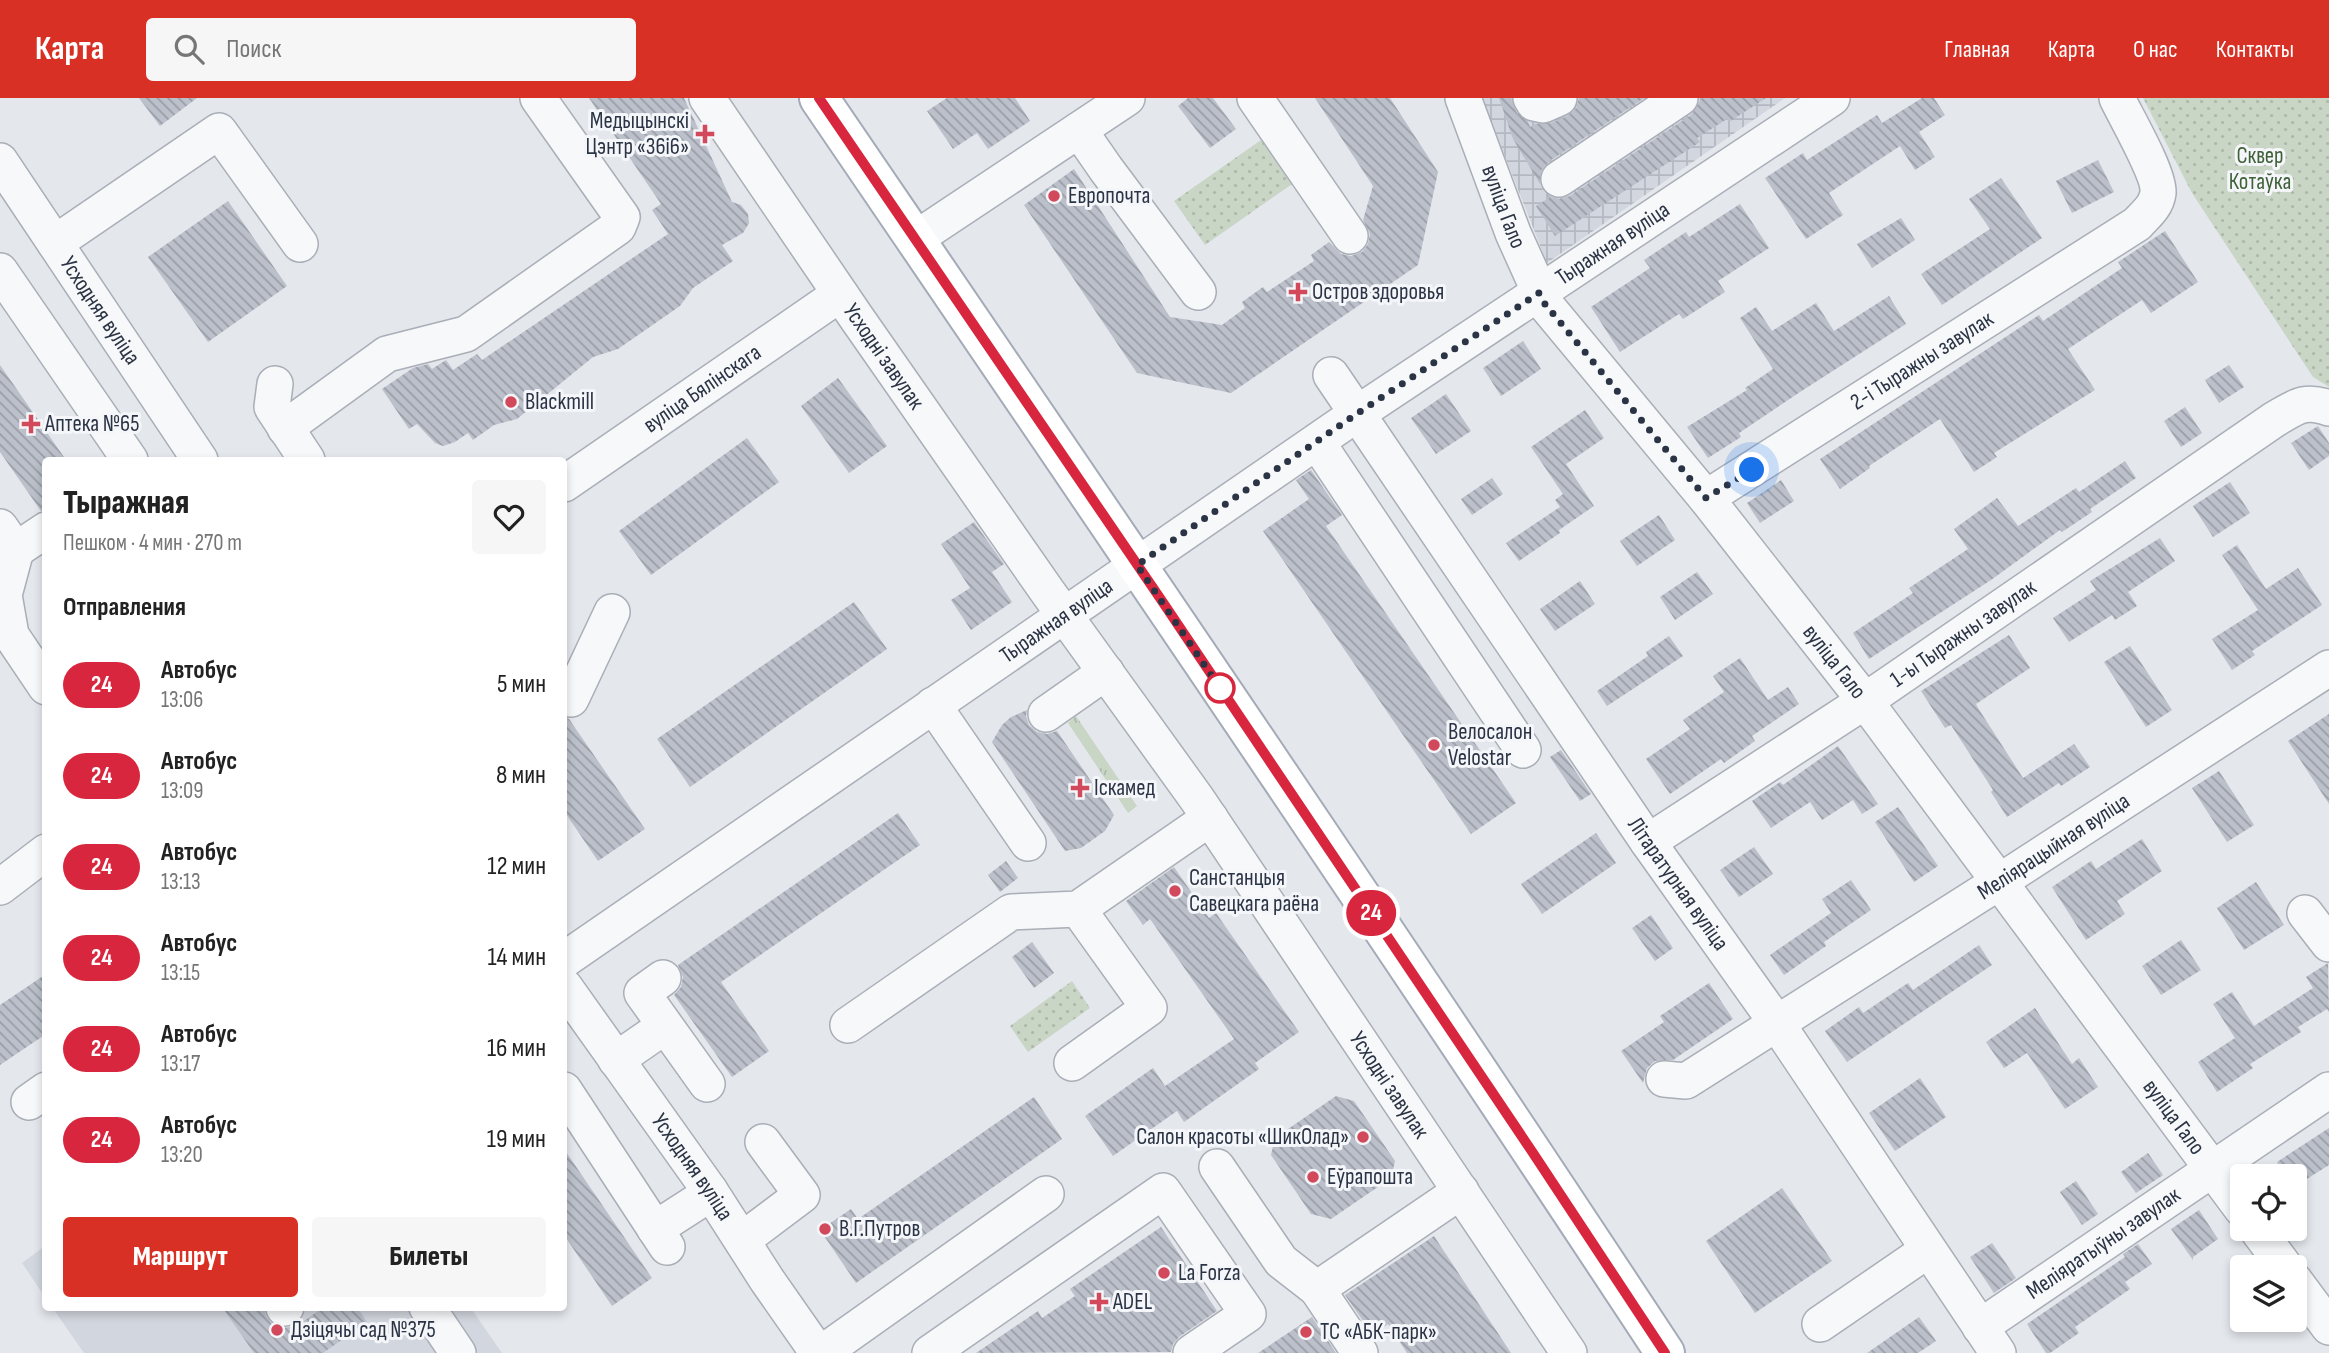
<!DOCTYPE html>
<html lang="ru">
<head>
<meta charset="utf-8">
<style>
	body { margin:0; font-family:"Sofia Sans Condensed",sans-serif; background:#f6f6f6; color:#222; height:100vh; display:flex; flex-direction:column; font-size:26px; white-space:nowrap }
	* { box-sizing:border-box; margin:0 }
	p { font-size:23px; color:#767676 }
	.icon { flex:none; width:38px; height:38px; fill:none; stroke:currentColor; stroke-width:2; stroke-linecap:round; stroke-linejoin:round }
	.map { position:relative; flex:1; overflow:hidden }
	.drawer { position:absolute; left:42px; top:359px; width:525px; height:854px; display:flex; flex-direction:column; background:#fff; border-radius:7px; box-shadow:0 4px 10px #0003 }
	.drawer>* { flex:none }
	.badge { padding:0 14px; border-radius:23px; font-size:24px; line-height:46px }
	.tools { position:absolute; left:2230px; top:1066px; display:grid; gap:14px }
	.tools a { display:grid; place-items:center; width:77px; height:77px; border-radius:7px; background:#fff; box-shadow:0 4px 10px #0003; font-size:35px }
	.you { position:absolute; width:35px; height:35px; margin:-18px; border:5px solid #fff; border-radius:50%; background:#1a73e8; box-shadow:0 0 0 10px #1a73e833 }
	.map>.badge { position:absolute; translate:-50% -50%; box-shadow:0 0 0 4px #fff }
	h2 { padding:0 21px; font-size:26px; line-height:63px }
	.round { display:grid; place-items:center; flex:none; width:74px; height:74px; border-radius:7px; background:#f6f6f6 }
	.overview { display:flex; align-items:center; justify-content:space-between; height:119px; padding:0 21px }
	h1 { font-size:33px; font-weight:800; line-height:52px }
	.cta { display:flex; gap:14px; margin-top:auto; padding:14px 21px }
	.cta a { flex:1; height:80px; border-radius:7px; background:#d93025; color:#fff; font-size:28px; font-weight:800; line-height:80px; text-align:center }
	.cta a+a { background:#f6f6f6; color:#222 }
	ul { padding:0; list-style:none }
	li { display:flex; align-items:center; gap:21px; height:91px; padding:0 21px }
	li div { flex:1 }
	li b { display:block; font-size:26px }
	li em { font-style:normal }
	li .badge { min-width:77px; font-weight:700; text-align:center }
	header { display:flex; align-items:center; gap:42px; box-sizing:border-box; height:98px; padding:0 35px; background:#d93025; color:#fff }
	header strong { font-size:33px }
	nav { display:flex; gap:38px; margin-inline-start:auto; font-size:24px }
	.search { width:490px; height:63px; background:#f6f6f6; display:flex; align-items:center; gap:18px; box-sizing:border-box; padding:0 24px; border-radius:7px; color:#767676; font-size:26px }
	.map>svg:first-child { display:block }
	.built { fill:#d2d6de }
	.industrial { fill:url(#industrial-grid) }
	.grass { fill:url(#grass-tufts) }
	.park { fill:url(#park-dots) }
	.building { fill:url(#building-back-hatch) }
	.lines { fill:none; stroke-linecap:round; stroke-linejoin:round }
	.minor-casing { stroke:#a9aeb7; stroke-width:38 }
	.major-casing { stroke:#a3abb8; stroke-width:42 }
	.minor { stroke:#f7f8fa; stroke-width:35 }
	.major { stroke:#fff; stroke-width:38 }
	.line-casing { stroke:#fff; stroke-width:16 }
	.line { stroke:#d7263d; stroke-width:10 }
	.walk { stroke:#2b3445; stroke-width:7; stroke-dasharray:0 12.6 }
	.poi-dot { fill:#d1495b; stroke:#f4f6f9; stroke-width:2.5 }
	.stop-dot { fill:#fff; stroke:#d7263d; stroke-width:3.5 }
	.labels { text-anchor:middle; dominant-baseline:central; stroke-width:6; stroke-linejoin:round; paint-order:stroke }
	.poi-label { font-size:23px; fill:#2b3445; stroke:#f4f6f9; text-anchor:start }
	.park-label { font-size:23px; fill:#3f6138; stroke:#f4f6f9 }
	.street-label { font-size:23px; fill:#2b3445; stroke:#f4f6f9 }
</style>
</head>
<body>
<header>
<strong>Карта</strong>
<div class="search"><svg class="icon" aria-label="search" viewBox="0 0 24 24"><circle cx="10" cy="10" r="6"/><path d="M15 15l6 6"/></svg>Поиск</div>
<nav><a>Главная</a><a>Карта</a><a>О нас</a><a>Контакты</a></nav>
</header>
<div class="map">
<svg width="2329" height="1255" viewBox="0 0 2329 1255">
	<defs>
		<pattern id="industrial-grid" width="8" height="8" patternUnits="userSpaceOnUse" patternTransform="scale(1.75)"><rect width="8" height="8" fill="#d2d6de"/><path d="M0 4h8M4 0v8" fill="none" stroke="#b4b8c0"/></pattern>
		<pattern id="grass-tufts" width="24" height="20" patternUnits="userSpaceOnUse" patternTransform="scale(1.75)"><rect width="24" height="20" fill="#c9d6c5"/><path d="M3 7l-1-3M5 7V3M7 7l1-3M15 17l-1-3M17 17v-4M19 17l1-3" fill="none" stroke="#adb8ab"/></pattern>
		<pattern id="park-dots" width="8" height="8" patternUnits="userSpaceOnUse" patternTransform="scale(1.75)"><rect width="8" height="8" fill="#c9d6c5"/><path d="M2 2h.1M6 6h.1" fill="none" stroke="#adb8ab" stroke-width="1.8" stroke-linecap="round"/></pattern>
		<pattern id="building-back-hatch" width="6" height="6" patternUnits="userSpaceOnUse" patternTransform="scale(1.75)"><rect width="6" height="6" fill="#bbc0ca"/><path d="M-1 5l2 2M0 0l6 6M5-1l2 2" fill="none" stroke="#989da6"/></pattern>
	</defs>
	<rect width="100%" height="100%" fill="#e4e7ec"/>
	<path class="built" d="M45 1148V1199L22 1165Z
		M52 1209H470L502 1255H84Z"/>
	<path class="industrial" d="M1482 0H1785L1547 165Z"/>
	<path class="grass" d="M1076 618 1137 708 1128 715 1068 625Z"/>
	<path class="park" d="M2143 0H2329V289L2313 279 2192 95Z
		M1261 42 1292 86 1205 147 1174 103Z
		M1072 883 1090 910 1028 954 1010 928Z"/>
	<path class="building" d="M139 0H197L160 28Z
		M589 0H684L732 104 741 107 748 116 749 125 743 135 722 147 733 163 693 190 680 208 618 251 593 259 517 321 494 327 473 342 468 335 455 344 443 348 435 345 417 326 409 331 382 291 413 270 428 266 432 271 446 262 453 272 477 256 482 262 668 136 652 112 661 106Z
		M947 0H1015L1030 23 988 51 977 35 953 51 927 13Z
		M1188 0H1213L1236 31 1210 50 1178 8Z
		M1315 0H1390L1438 74 1418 167 1231 295 1137 275 1024 107 1074 71 1170 219 1222 227 1245 210 1242 204 1263 189 1267 194 1314 163 1311 157 1329 144 1341 156 1351 158 1362 154 1368 146 1370 136 1363 122 1373 88Z
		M1499 0H1511L1517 15 1528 24 1530 29 1535 26 1551 25 1567 18 1576 11 1579 0H1644L1548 64 1541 73 1540 86 1513 41Z
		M1702 0H1766L1729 24 1727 21 1697 40 1700 44 1555 138 1536 108 1549 100 1546 95 1551 99 1560 101 1570 98 1691 17Z
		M1922 0H1934L1945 17 1919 34 1935 59 1915 72 1900 48 1829 95 1843 117 1806 141 1765 80 1803 55 1807 62 1877 17 1882 25Z
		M2098 62 2114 94 2072 115 2056 83Z
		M2001 80 2042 140 1942 207 1921 176 1990 131 1969 101Z
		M228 103 287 188 208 244 148 159Z
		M1740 106 1769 150 1718 183 1725 194 1683 221 1679 216 1620 254 1591 209 1650 170 1644 162 1686 134 1689 139Z
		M1901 120 1915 142 1872 170 1857 146Z
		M2165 133 2198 184 2151 215 2142 202 2068 251 2095 292 1994 355 1997 359 1974 374 1940 321 1869 368 1870 370 1840 391 1820 361 2039 217 2043 223 2122 170 2118 164Z
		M1889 198 1906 226 1800 294 1739 335 1741 339 1708 360 1687 329 1747 292 1745 290 1773 271 1740 220 1756 209 1772 233 1816 205 1834 233Z
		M1523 243 1541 271 1501 298 1483 270Z
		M0 267 66 362H46V412L41 413 0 354Z
		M2229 267 2244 289 2219 305 2205 282Z
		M838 280 887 348 849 375 801 308Z
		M1446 296 1471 333 1436 356 1411 320Z
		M2185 309 2202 335 2181 349 2164 323Z
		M1585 312 1604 340 1566 366 1594 408 1559 432 1560 435 1519 463 1506 445 1560 409 1555 402 1563 396 1531 349Z
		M2318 328 2329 345V358L2309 372 2291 345Z
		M747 340 779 384 651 477 619 433Z
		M2125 363 2136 380 2090 411 2092 414 2062 434 2060 432 1991 482 1869 561 1853 535 1913 495 1909 490 1968 451 1954 431 1997 400 2018 428 2076 390 2079 394Z
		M1311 372 1342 417 1326 428 1516 705 1471 736 1263 433 1309 401 1296 382Z
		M1492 380 1503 396 1472 417 1461 401Z
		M1781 382 1794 403 1760 425 1747 405Z
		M2230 384 2250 415 2213 439 2193 408Z
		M1659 417 1675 442 1637 468 1620 443Z
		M974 424 1004 466 992 474 1012 504 971 532 951 502 970 490 941 446Z
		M2160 440 2175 463 2128 494 2137 508 2115 522 2112 517 2069 544 2053 520 2096 492 2090 483Z
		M2237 447 2266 491 2298 470 2322 507 2252 553 2255 557 2232 572 2212 541 2258 512 2222 457Z
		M1697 474 1713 496 1675 522 1660 499Z
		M1580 483 1595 506 1555 533 1540 511Z
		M854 504 887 551 690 689 657 641Z
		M2009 537 2030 570 1976 606 1978 610 2023 680 2074 646 2090 669 2061 688 2059 685 2007 719 1991 694 1993 692 1951 627 1945 630 1921 593Z
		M1669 538 1683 558 1607 608 1597 593 1648 558 1646 554Z
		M2130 548 2172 612 2146 629 2104 564Z
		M1740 560 1768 602 1788 589 1799 606 1752 638 1755 643 1724 665 1721 661 1670 696 1646 661 1690 631 1683 622 1724 594 1713 578Z
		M1027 612 1026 618 1029 627 1037 634 1047 636 1057 633 1114 717 1105 733 1081 750 1065 753 992 644 1002 627 1011 619Z
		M2329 616V706L2288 643Z
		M564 619 569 621 645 731 598 763 564 713Z
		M1838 648 1878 706 1862 716 1853 702 1822 722 1810 704 1771 730 1752 703 1780 684 1783 687Z
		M1561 652 1591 696 1580 703 1550 659Z
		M2219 673 2254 727 2227 744 2192 690Z
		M1898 709 1938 768 1914 784 1875 724Z
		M898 715 920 747 721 884 769 953 732 979 674 897 681 889 683 879 678 867Z
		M1596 735 1616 765 1542 816 1521 786Z
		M2142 741 2162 773 2117 803 2125 816 2086 842 2052 789 2091 763 2096 771Z
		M1754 749 1773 776 1739 799 1720 772Z
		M1006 763 1018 780 1000 794 988 777Z
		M1174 769 1209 820 1216 815 1299 934 1255 965 1259 971 1184 1024 1177 1013 1113 1058 1085 1018 1153 970 1165 988 1234 941 1150 821 1143 827 1126 803Z
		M1851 782 1871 812 1824 844 1826 848 1784 877 1770 857 1831 815 1822 801Z
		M2256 784 2284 827 2244 852 2217 810Z
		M1651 817 1673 850 1655 863 1632 830Z
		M2181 842 2201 872 2161 897 2142 868Z
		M1032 844 1054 875 1034 890 1012 859Z
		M1979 847 1992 867 1847 964 1825 933 1859 909 1863 915 1908 885 1913 892Z
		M2328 865 2329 914 2327 911 2298 929 2301 934 2250 966 2253 970 2217 994 2198 964 2235 940 2213 906 2232 894 2254 928 2313 890 2306 879Z
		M46 876V936L0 967V907Z
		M1709 885 1733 921 1673 962 1655 963 1647 970 1643 985 1621 953 1664 924 1660 918Z
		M2035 910 2072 966 2079 960 2098 989 2065 1011 2027 955 2004 970 1986 944Z
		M1920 980 1946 1019 1895 1053 1869 1015Z
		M1336 998 1354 1003 1395 1063 1391 1080 1331 1121 1311 1116 1271 1057 1275 1040Z
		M1034 999 1062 1041 856 1185 820 1132 851 1111 858 1121Z
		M2329 1030V1067L2294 1089V1078H2286L2277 1064Z
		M564 1051 652 1180 612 1208 564 1137Z
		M2148 1055 2163 1077 2136 1095 2121 1074Z
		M2076 1083 2098 1116 2082 1127 2060 1094Z
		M1782 1090 1832 1163 1755 1215 1706 1143Z
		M2199 1112 2218 1141 2193 1159V1162L2171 1131Z
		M1161 1129 1217 1213 1179 1239 1173 1246 1171 1254 976 1255 1038 1213 1042 1220 1075 1198 1070 1191Z
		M1434 1138 1511 1255H1407L1388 1226 1372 1236 1345 1197Z
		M1992 1145 2016 1180 1994 1195 1970 1159Z
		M2138 1146 2152 1166 2125 1184 2130 1191 2075 1229 2079 1235 2050 1255H2046L2027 1226 2125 1159 2123 1156Z
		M222 1209H264L266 1218 272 1226 282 1230 291 1229 292 1231 324 1209H357L367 1224 323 1255H254Z
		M1312 1219 1336 1255H1258Z
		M1919 1219 1936 1243 1918 1255H1867Z"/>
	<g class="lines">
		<g class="minor-casing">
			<g id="minor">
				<path id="s1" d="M707 0 856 219 1047 493 1197 701 1569 1255"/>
				<path d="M1255 0 1350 138"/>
				<path id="s2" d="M1463 0 1513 135 1545 206 1706 400 1865 603 2242 1111"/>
				<path d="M1531 0 1534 5 1543 7 1559 0"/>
				<path d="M1079 32 1106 71 1198 194"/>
				<path id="s3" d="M0 63 200 362"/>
				<path d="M1559 81 1680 0"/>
				<path d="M915 141 1127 0"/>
				<path d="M55 145 219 33 300 146"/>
				<path d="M0 173 130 362"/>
				<path id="s4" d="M1331 277 1648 744 1776 924 1998 1255"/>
				<path d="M275 286 272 309 307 362"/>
				<path d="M285 330 387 256 466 236 618 129 622 119 538 0"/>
				<path d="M1317 344 1523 652"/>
				<path id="s5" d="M564 386 840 196"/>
				<path id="s6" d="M1706 400 2137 126C2146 116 2156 109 2158 95 2160 77 2126 19 2117 0"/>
				<path d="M0 429 16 452 4 497 11 537 46 589"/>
				<path d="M16 452 46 432"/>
				<path d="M571 601 612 514"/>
				<path d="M933 607 1028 745"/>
				<path d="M1046 616 1106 574"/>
				<path id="s7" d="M1648 744 1865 603 2275 321C2296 309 2304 301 2329 310"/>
				<path d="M0 789 46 754"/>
				<path d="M2305 815 2329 846"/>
				<path id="s8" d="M564 862 1358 315 1832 0"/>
				<path d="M663 880 642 895 707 986"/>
				<path id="s9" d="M564 888 710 1093 767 1182 818 1255"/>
				<path d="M848 927 1011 814 1078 811 1210 720"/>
				<path d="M616 962 665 928"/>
				<path d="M1072 965 1149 910 1078 811"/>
				<path id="s10" d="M1664 981 1686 983 1999 784 2329 570"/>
				<path d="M564 992 667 1149"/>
				<path d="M29 1004 46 992"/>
				<path d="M1217 1069 1281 1163 1317 1191"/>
				<path d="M2256 1130 2285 1169"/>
				<path d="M655 1131 700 1102 710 1093"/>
				<path d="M742 1142 802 1097 763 1044"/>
				<path d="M2294 1182 2329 1229"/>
				<path d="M427 1209 458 1255"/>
				<path d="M284 1210 286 1209"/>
				<path d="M1820 1226 1928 1152"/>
				<path id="s11" d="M1980 1229 2329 992"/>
				<path d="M822 1255 1046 1096"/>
				<path d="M930 1255 1163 1093 1248 1216 1191 1255"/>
				<path d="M1360 1255 1317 1191 1461 1093"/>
			</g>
		</g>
		<g class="major-casing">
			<path id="major" d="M819 0C1103 417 1388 834 1665 1255"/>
		</g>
		<use href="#minor" class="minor"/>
		<use href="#major" class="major"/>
	</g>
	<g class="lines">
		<g class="line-casing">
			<path id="line" d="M819 0 1162 503 1533 1055 1665 1255"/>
		</g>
		<use href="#line" class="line"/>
		<path class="walk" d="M1220 590 1226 599 1137 467 1358 315 1539 195 1545 206 1706 400 1752 372"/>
	</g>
	<g class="poi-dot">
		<path d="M701.5 25.5h7v7h7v7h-7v7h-7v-7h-7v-7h7z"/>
		<circle cx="1054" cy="98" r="7"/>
		<path d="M1294.5 183.5h7v7h7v7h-7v7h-7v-7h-7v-7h7z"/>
		<circle cx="511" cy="304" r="7"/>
		<path d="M27.5 315.5h7v7h7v7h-7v7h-7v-7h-7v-7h7z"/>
		<circle cx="1434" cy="647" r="7"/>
		<path d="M1076.5 679.5h7v7h7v7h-7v7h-7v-7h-7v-7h7z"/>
		<circle cx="1175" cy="793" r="7"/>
		<circle cx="1363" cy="1039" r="7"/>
		<circle cx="1313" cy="1079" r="7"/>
		<circle cx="825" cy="1131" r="7"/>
		<circle cx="1164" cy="1175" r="7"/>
		<path d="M1095.5 1193.5h7v7h7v7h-7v7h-7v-7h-7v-7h7z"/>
		<circle cx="277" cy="1232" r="7"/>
		<circle cx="1306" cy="1234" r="7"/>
	</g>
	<circle class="stop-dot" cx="1220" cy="590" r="14"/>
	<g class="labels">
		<g class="poi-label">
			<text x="689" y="23" text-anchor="end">Медыцынскі<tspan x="689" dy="26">Цэнтр «36і6»</tspan></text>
			<text x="1068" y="98">Европочта</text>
			<text x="1312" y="194">Остров здоровья</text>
			<text x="525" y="304">Blackmill</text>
			<text x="45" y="326">Аптека №65</text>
			<text x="1448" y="634">Велосалон<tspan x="1448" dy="26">Velostar</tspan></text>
			<text x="1094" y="690">Іскамед</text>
			<text x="1189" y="780">Санстанцыя<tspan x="1189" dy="26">Савецкага раёна</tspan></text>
			<text x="1349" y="1039" text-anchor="end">Салон красоты «ШикОлад»</text>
			<text x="1327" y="1079">Еўрапошта</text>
			<text x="839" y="1131">В.Г.Путров</text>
			<text x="1178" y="1175">La Forza</text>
			<text x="1113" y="1204">ADEL</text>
			<text x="291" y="1232">Дзіцячы сад №375</text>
			<text x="1320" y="1234">ТС «АБК-парк»</text>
		</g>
		<g class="park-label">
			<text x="2260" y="58">Сквер<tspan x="2260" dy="26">Котаўка</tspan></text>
		</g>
		<g class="street-label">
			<text stroke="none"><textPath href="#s2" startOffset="116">вуліца Гало</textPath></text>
			<text stroke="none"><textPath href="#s8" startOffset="1270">Тыражная вуліца</textPath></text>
			<text stroke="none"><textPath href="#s3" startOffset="180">Усходняя вуліца</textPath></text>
			<text stroke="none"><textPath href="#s1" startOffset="313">Усходні завулак</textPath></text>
			<text stroke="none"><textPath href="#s6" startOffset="256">2-і Тыражны завулак</textPath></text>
			<text stroke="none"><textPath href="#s5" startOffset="168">вуліца Бялінскага</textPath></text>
			<text stroke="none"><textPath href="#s8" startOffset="598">Тыражная вуліца</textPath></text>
			<text stroke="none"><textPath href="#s7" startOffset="378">1-ы Тыражны завулак</textPath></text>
			<text stroke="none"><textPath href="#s2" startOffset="682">вуліца Гало</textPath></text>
			<text stroke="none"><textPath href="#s10" startOffset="458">Меліярацыйная вуліца</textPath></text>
			<text stroke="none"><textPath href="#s4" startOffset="616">Літаратурная вуліца</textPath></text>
			<text stroke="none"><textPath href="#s1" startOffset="1200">Усходні завулак</textPath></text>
			<text stroke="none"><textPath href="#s2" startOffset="1250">вуліца Гало</textPath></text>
			<text stroke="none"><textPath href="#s9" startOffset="222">Усходняя вуліца</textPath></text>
			<text stroke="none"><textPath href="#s11" startOffset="149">Меліяратыўны завулак</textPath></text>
		</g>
	</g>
</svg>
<div class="tools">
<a><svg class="icon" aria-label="locate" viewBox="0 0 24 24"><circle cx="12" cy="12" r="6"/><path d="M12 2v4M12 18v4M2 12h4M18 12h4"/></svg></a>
<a><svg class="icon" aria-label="layers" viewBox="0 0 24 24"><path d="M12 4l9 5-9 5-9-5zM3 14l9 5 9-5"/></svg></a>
</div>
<div class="you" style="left:1752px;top:372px"></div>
<b class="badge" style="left:1371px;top:815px;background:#d7263d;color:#fff">24</b>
<section class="drawer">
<div class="overview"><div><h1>Тыражная</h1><p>Пешком · 4 мин · 270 m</p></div><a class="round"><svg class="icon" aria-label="heart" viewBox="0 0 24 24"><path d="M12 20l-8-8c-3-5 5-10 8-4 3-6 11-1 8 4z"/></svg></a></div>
<h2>Отправления</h2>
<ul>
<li><span class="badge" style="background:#d7263d;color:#fff">24</span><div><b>Автобус</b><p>13:06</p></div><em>5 мин</em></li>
<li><span class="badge" style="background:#d7263d;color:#fff">24</span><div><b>Автобус</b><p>13:09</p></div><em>8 мин</em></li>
<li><span class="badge" style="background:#d7263d;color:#fff">24</span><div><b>Автобус</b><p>13:13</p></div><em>12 мин</em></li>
<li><span class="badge" style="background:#d7263d;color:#fff">24</span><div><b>Автобус</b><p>13:15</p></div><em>14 мин</em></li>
<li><span class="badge" style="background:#d7263d;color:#fff">24</span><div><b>Автобус</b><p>13:17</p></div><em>16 мин</em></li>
<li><span class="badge" style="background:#d7263d;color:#fff">24</span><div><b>Автобус</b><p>13:20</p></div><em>19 мин</em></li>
</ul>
<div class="cta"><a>Маршрут</a><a>Билеты</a></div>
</section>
</div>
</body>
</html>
